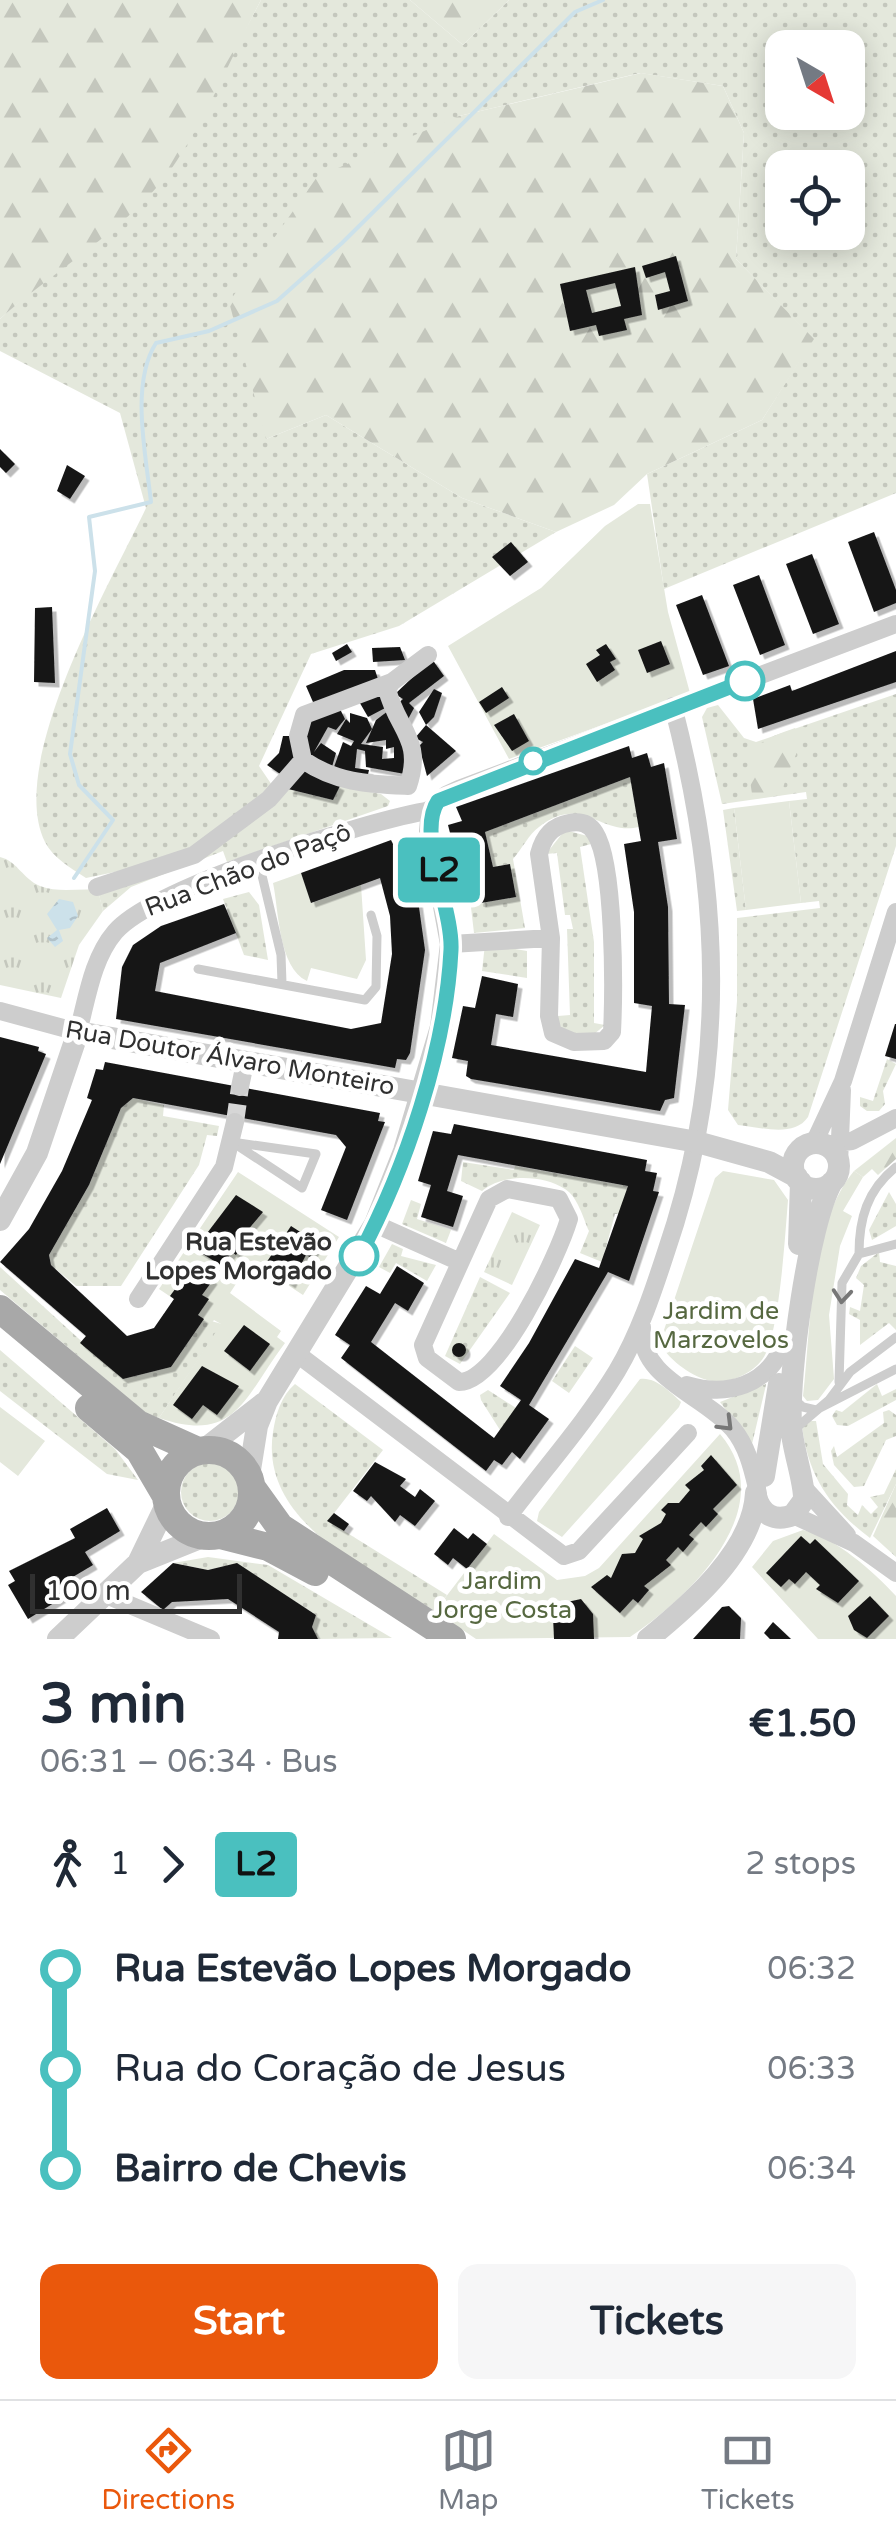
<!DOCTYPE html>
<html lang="en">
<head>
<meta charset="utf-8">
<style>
	body { margin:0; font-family:"Varela Round",sans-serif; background:#f6f6f7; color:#1f2937; height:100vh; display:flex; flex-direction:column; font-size:38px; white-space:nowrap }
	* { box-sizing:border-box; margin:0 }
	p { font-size:32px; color:#747a83 }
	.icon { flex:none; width:55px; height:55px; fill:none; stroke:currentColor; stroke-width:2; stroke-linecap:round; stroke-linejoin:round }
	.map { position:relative; height:1639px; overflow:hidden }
	.side { display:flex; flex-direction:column; background:#fff; flex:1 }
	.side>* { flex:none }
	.badge { padding:0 20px; border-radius:8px; font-size:35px; line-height:65px }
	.needle { width:65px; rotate:141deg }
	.buttons { position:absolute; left:765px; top:30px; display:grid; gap:20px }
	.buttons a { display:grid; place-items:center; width:100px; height:100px; border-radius:20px; background:#fff; box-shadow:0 5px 25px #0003; font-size:50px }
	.scale { position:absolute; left:30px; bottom:25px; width:212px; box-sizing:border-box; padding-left:10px; border:5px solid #303030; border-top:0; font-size:28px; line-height:35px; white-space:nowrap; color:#303030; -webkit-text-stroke:8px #fff; paint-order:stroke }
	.map>.badge { position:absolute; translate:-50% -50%; box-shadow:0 0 0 5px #fff }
	.legs { display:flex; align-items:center; gap:15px; height:110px; padding:0 40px; font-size:32px }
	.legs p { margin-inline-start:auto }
	.summary { display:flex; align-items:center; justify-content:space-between; height:170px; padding:0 40px }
	h1 { font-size:55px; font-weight:700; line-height:75px }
	.primary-button { display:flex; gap:20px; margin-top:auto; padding:20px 40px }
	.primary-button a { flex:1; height:115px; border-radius:20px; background:#ea580c; color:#fff; font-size:40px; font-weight:700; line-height:115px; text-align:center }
	.primary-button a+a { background:#f6f6f7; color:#1f2937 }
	ul { padding:0 40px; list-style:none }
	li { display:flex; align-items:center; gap:35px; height:100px; font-size:38px }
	li i { display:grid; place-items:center; width:15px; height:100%; margin:0 12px; background:currentColor }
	li i::after { content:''; width:25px; height:25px; margin:-12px; border:8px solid; border-radius:50%; background:#fff }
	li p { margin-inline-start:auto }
	li:first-child i { background:linear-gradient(#0000 50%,currentColor 0) }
	li:last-child i { background:linear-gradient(currentColor 50%,#0000 0) }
	.tabs { display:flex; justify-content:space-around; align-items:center; height:140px; border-top:2px solid #e0e1e3; background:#fff; font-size:28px; color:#747a83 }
	.tabs a { display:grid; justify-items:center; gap:5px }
	.tabs .current { color:#ea580c }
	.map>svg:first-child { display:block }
	.grass { fill:url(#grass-dots); fill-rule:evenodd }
	.forest { fill:url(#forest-firs) }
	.park { fill:url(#park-tufts) }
	.garden { fill:#e4e8dc }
	.water { fill:url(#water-ripples) }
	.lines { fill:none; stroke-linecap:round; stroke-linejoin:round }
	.stream { stroke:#cce1ea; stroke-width:4 }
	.building { fill:#171717; fill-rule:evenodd; filter:url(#shadow) }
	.minor-tunnel { stroke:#d6d6d6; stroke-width:18; stroke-dasharray:18 9; stroke-linecap:butt }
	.service { stroke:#cdcdcd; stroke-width:9 }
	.minor { stroke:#cdcdcd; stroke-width:18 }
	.tertiary { stroke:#cdcdcd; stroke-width:22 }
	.primary { stroke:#a8a8a8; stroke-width:28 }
	.oneway { stroke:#777 }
	.line-1-casing { stroke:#fff; stroke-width:22 }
	.line-1 { stroke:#4ac0bf; stroke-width:15 }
	.stop-1-dot { fill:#fff; stroke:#4ac0bf; stroke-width:5 }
	.labels { text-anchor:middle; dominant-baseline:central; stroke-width:10; stroke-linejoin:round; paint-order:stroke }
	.street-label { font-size:25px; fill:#303030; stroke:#fff }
	.stop-label { font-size:25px; font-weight:bold; fill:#303030; stroke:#fff; text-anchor:end }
	.park-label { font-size:25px; fill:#566840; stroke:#fff }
</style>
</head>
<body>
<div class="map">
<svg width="896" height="1639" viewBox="0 0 896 1639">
	<defs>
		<pattern id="grass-dots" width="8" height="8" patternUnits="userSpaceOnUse" patternTransform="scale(2.5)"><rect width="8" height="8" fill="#e4e8dc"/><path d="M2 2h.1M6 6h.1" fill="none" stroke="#c4c7bd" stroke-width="1.8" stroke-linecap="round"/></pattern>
		<pattern id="forest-firs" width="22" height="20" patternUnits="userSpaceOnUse" patternTransform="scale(2.5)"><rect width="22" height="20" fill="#e4e8dc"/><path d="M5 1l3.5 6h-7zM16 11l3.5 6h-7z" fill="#c4c7bd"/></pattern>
		<pattern id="park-tufts" width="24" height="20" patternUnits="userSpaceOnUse" patternTransform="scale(2.5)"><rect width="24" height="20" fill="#e4e8dc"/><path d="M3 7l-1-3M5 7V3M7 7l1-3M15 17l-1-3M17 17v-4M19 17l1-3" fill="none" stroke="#c4c7bd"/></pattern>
		<pattern id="water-ripples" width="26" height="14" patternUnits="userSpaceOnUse" patternTransform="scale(2.5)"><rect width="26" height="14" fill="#cce1ea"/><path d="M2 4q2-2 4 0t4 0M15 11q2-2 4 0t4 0" fill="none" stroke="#b0c1c9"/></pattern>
		<filter id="shadow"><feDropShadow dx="4.5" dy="4.5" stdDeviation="0" flood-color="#0004"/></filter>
	</defs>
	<rect width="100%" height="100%" fill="#fff"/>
	<path class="grass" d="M261 0H410L463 45 509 0H896V493L664 589 647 474 762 420 813 339 736 259 744 133 723 86 640 73 459 116 266 439 326 415 462 498 556 532 399 626 311 654 259 766 274 788 251 810 168 861 86 878C71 868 53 858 45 842 6 763 110 584 146 508L120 413 0 351V319L175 163ZM782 48H848V112H782ZM782 168H848V232H782Z
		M896 694V846L808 1117C794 1138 760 1127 738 1125L728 1110 737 1001V918L820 908 819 901 801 903 789 801 807 799 806 792 722 804 702 717 707 708 718 705 744 738 756 742Z
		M630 777 639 827C600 836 582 793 539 827 529 834 522 849 513 859L525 928 474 933 470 899 480 898 481 903 516 897 510 864 493 867 485 832Z
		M340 786 381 794 390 801 388 806 227 862 223 851 131 887 103 911 98 891 148 874 288 789 333 800Z
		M734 808 746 910 737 911 723 810Z
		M565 830 591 837V844L580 847 594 942V1023L605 1025 593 1035 566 1033 557 1024 558 1016 570 1015 567 929H573L570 915H565L557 853 546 854Z
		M249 892 259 905 268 960 244 955 223 899Z
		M485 944 527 951V978L482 971Z
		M887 1059 896 1064 883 1091 885 1104 879 1111H867L860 1106V1097L873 1101Z
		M133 1098 164 1105 163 1116 219 1126 217 1136 207 1135 199 1165 121 1286H76L51 1265 49 1255 89 1185 121 1108Z
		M463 1162 514 1170 515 1166 628 1186 620 1214H615L602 1262 580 1253 589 1231C583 1218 578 1197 565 1189 542 1174 502 1174 482 1191L461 1181Z
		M889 1192 896 1204V1226L872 1240 869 1230Z
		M411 1200 421 1204 417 1219 451 1230 446 1243 402 1224Z
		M392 1244 403 1249 401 1256 436 1265 427 1281 396 1263 390 1273 379 1267Z
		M879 1252 880 1262 896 1266V1330L889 1323 860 1345V1320L849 1314 850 1307 860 1311 864 1285 856 1278 861 1266Z
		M0 1267 123 1379 171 1367 204 1319 222 1324 159 1418 147 1414 0 1290Z
		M480 1277 510 1293 460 1364 445 1356Z
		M575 1346 593 1358 569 1393 552 1381Z
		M0 1350 115 1449 138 1480 107 1474 0 1391Z
		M295 1384 383 1450 328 1521 447 1595 435 1611C371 1570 259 1524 273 1432 276 1414 281 1396 295 1384Z
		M766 1384V1385L752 1444 720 1402Z
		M877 1384 882 1396 896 1389V1400L848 1426 837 1425 832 1416 836 1410 842 1412Z
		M488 1390 516 1408 500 1430 481 1400 480 1395Z
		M889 1410 896 1415V1436L886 1440 864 1486 854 1487 834 1465 831 1451 834 1446 837 1457 884 1423 883 1412Z
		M806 1421H816L823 1464 848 1494 847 1505 858 1515 862 1505 871 1514 878 1507 870 1497 884 1494 896 1469V1484L870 1538C830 1508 808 1476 802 1426Z
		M181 1492a29 29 0 1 1 58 0a29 29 0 1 1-58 0Z
		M208 1557 268 1565 392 1638 318 1639 312 1627 316 1615 237 1564 208 1570 173 1563Z"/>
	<path class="forest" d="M0 0H261C233 53 209 113 176 162 132 228 57 267 0 319Z
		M410 0H509L463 45Z
		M641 73 723 86 744 133 736 259 814 339 762 420 647 474 614 505 556 532 462 498 326 415 266 439 229 302 317 177 459 116Z
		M795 728 801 739C796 760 785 773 782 795L753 799C744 749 749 744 795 728Z
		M896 1138V1159L878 1175 872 1169 863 1177 854 1171Z
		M896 1484V1557L873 1536Z"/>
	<path class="park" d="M0 857C17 861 23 879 40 886 58 893 79 888 98 890L103 911 79 945 61 998 0 985Z
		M512 1212 540 1225 512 1285 484 1272Z"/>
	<path class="garden" d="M615 283 621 306 592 313 586 290Z
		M638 504H650L668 612 690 693 509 759 448 646 541 588 605 526Z
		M789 801 801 903 746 910 734 808Z
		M301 873 312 903 361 885 366 960 357 979 311 968 307 981C278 967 279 911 273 883Z
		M723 1171 774 1180 788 1200C785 1236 780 1323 766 1353 757 1373 728 1386 707 1380 691 1376 665 1357 660 1342L715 1178Z
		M854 1171 863 1177 843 1211 852 1216 840 1246 829 1315 834 1379 818 1400 807 1401 803 1396C811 1328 809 1225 854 1171Z
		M238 1172 339 1237 303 1295 251 1261 230 1293 281 1331 277 1337 285 1343C243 1399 236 1444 159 1418L221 1324 214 1320 211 1324 159 1289Z
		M640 1379C654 1376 671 1392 681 1402L679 1407 562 1537 537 1521 539 1512Z
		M0 1407 45 1441 18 1476 0 1462Z
		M720 1434C783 1508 690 1597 630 1637L476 1639 435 1611 494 1534 557 1580 585 1576 599 1568Z
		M803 1530C836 1538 873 1571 896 1596V1639H818L752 1567 773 1541Z"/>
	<path class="water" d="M59 899 73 902 78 916 70 928 59 930 63 941 55 947 47 938 57 930 47 914Z"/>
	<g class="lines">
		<path class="stream" d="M74 878 113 820 79 785 70 754 95 571 89 517 151 502C146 455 130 384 156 343L209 331 277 301 342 243 575 12 603 0"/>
	</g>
	<path class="building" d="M676 256 688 301 658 310 655 295 670 291 665 272 646 278 642 266Z
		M635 267 642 315 624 319 627 330 599 336 596 325 570 331 560 284ZM615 283 621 306 592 313 586 290Z
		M0 449 15 464 6 473 0 467Z
		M67 465 85 476 70 499 57 491Z
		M874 532 896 590V603L874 612 848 542Z
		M511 542 528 562 510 576 492 557Z
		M812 554 839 624 813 634 786 564Z
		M759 575 785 645 760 655 733 585Z
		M702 595 729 666 703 675 676 605Z
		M52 607 55 683 34 682 35 608Z
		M661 641 670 664 647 673 638 650Z
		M347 644 352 652 336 661 332 653Z
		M606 644 616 659 610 662 615 670 597 682 586 664 600 655 596 650Z
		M400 647 405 660 373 662 372 648Z
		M896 651V682L758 729 753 699 790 685 792 691Z
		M432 659 444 676 409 703 414 708 405 725 396 705 403 699 395 694Z
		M344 670H375L380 685 316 709 306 686Z
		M502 687 509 698 486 713 479 702Z
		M434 689 442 693 434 717 426 725 419 712Z
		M381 690 389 706 368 717 357 698Z
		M340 709 345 719 336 730 328 727 314 752 321 743 336 753 330 774 302 754 308 718Z
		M388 711 404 732 405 774 366 767 365 751 357 749 355 768 369 770 366 783 334 767 343 742 351 746 354 741 337 734 346 719 350 723V713L367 718 372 729 361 744 383 747 382 759 394 758V747L386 749V740L366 743 376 720Z
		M514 714 529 741 512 751 494 725Z
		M426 725 456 751 427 776 419 746 423 742 415 738Z
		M283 736H298V764L286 778 267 765 279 753Z
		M629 746 632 758 647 753 651 767 664 763 677 839 658 842 668 907 669 1004 685 1005 674 1098 665 1100 660 1111 471 1079 466 1076 468 1061 452 1058 463 1006 475 1008 482 976 518 984 513 1017 496 1014 491 1045 646 1072 652 1006 634 1003V912L624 844 641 841 630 777 485 832 493 867 510 864 516 897 481 903 475 869 460 873 448 825 462 821 456 807Z
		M305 769 340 786 333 800 288 789Z
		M391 840 395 848 403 846 416 886 425 950 410 1053 406 1060 397 1059 395 1068 116 1019 122 967 133 945 161 926 224 904 236 933 160 963 155 991 351 1029 381 1023 392 954 390 916 380 878 311 903 301 873Z
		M895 1024H896V1059L885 1056Z
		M0 1037 39 1047 38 1051 46 1054 0 1164Z
		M105 1062 380 1113 378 1121 385 1122 347 1220 321 1210 346 1147 336 1135 133 1098 121 1108 89 1185 49 1255 51 1265 127 1336 154 1328 174 1299 170 1296 181 1281 176 1277 186 1262 213 1280 202 1295 209 1299 198 1315 204 1319 171 1367 123 1379 80 1343 86 1336 0 1262 29 1229 62 1171 92 1100 87 1098 96 1069 103 1070Z
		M454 1124 647 1160 645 1171 657 1173 653 1191 659 1192 629 1281 608 1272 529 1405 549 1419 520 1459 512 1452 502 1465 494 1460 486 1471 341 1358 350 1345 335 1335 366 1286 380 1294 397 1266 424 1283 408 1311 395 1303 371 1342 494 1438 521 1400 500 1386 529 1343 575 1259 599 1268 628 1186 458 1155 447 1191 463 1196 453 1227 421 1217 431 1185 418 1181 433 1131 451 1134Z
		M236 1195 263 1212 241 1238 245 1241 236 1255 232 1252 222 1266 195 1249Z
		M291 1226 319 1244 310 1257 306 1255 291 1284 264 1266Z
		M244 1325 270 1344 250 1371 224 1351Z
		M452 1350a7 7 0 1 1 14 0a7 7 0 1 1-14 0Z
		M202 1366 239 1386 217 1415 203 1405 192 1419 173 1405Z
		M711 1455 737 1485 713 1509 718 1514 706 1527 701 1522 689 1535 694 1539 683 1552 678 1547 666 1560 671 1565 644 1586 649 1590 638 1603 633 1599 620 1613 591 1587 607 1575 611 1578 622 1554 635 1553 643 1539 639 1536 661 1523 666 1514 661 1510 668 1503H679L690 1490 685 1485 704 1470 701 1466Z
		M375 1462 406 1479 400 1486 415 1497 420 1489 435 1501 415 1526 400 1515 395 1522 371 1496 367 1501 353 1491Z
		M107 1508 120 1531 85 1552 93 1565 56 1587 62 1598 28 1619 8 1585 15 1581 9 1571 75 1538 70 1529Z
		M334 1513 349 1524 344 1531 327 1521Z
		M454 1528 468 1539 473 1533 487 1544 467 1569 453 1558 448 1565 434 1554Z
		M801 1536 810 1544 815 1539 859 1581 838 1603 816 1589 820 1585 806 1572 795 1584 789 1579 781 1587 766 1573Z
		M173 1563 208 1570 237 1563 316 1615 312 1627 318 1639H278L279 1632 228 1599 172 1602 163 1610 141 1592Z
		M870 1596 889 1616 867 1638 854 1630 848 1616Z
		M581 1599 593 1614 594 1639H554L553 1616 558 1604Z
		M729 1606 741 1618 740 1639H693L722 1607Z
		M773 1622 791 1639H770L764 1633Z"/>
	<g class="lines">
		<path class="minor-tunnel" d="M235 1122 240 1087"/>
		<path class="service" d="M259 863 281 955 282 983
			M198 969 365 1000 376 987 377 936 371 915
			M232 1142 316 1154 302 1188Z
			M859 1254C859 1219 867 1190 896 1167
			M839 1382 842 1283 859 1254 896 1244
			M794 1399 803 1407 816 1410 896 1369
			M796 1428 829 1400 850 1372 896 1337"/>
		<path class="minor" d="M392 682 387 689C397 730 424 739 408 786
			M303 760 298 736 304 715 392 682 428 655
			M432 810 446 795 459 789 896 624
			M97 887 194 855 269 799 303 760C337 783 368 784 408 786
			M451 944 551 938 549 1016 553 1033 574 1042 604 1041 612 1032C614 992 615 864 595 833 589 823 580 821 569 823 551 826 543 838 539 854L551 938
			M0 1011 78 1032C87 999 92 959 115 932 153 887 369 820 432 810
			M240 1087 245 1063
			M814 1143 843 1081 896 912
			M829 1144 852 1141 896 1118
			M839 1164 842 1090
			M507 1189 559 1199 569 1219C558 1256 499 1382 459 1382L427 1358 423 1345 489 1199Z
			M375 1224 460 1262
			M138 1299 224 1167 235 1122
			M642 1327C639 1379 703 1394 733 1429 747 1446 752 1467 757 1488
			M296 1353 564 1556 579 1551 688 1433
			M687 1385C727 1397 768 1386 784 1343
			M804 1488 847 1535
			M793 1515 854 1543 896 1573
			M508 1517C544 1469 586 1422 617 1371 639 1334 653 1292 666 1252 729 1069 721 891 673 706
			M106 1595 211 1639"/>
		<path class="tertiary" d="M793 1166a23 23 0 1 1 46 0a23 23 0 1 1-46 0Z
			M0 1220 37 1153 78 1032 697 1142 769 1162 797 1177
			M799 1244 801 1182
			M205 1449 264 1403
			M249 1476 257 1426 267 1401 375 1224 404 1151 441 1027 451 944 430 831 432 810
			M764 1476 779 1384
			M756 1496C761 1515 775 1522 793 1515L804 1500C805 1482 792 1448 791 1425 788 1374 808 1224 832 1182
			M138 1563 167 1503
			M58 1639 138 1563 205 1536
			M648 1639C691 1604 753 1551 756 1493"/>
		<path class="primary" d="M0 1309 138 1424 198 1451
			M89 1408 139 1450 166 1496
			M166 1493a43 43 0 1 1 86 0a43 43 0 1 1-86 0Z
			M252 1488 280 1527 452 1639
			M220 1535 268 1547 315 1572"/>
	</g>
	<defs><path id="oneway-chevron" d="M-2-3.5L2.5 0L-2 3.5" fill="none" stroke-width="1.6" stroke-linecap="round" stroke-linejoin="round" transform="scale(2.5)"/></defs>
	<g class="oneway">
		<use href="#oneway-chevron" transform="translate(842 1296) rotate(95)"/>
		<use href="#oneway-chevron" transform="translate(726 1424) rotate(45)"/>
	</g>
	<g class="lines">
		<g class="line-1-casing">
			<path id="line-1" d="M359 1256C406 1168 446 1049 451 950 453 908 416 834 438 801L745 681"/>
		</g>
		<use href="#line-1" class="line-1"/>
	</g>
	<g class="stop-1-dot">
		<circle cx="745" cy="681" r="18"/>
		<circle cx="533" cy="761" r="12"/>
		<circle cx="359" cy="1256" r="18"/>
	</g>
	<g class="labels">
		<g class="street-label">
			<text transform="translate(248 870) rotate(-21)">Rua Chão do Paçô</text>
			<text transform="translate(230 1058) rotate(10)">Rua Doutor Álvaro Monteiro</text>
		</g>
		<g class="stop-label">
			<text x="332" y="1242">Rua Estevão<tspan x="332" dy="29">Lopes Morgado</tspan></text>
		</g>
		<g class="park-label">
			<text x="721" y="1311">Jardim de<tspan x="721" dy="29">Marzovelos</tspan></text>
			<text x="502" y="1581">Jardim<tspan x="502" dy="29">Jorge Costa</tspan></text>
		</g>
	</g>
</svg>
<div class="buttons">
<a><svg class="needle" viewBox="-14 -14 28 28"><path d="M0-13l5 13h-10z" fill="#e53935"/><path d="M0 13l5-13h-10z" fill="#747a83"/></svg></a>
<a><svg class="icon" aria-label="locate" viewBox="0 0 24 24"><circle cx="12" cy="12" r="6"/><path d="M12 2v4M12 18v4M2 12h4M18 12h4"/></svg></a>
</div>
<div class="scale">100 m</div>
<b class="badge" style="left:439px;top:870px;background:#4ac0bf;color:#111">L2</b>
</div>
<section class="side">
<div class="summary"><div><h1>3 min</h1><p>06:31 – 06:34 · Bus</p></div><b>€1.50</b></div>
<div class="legs"><svg class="icon" aria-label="walk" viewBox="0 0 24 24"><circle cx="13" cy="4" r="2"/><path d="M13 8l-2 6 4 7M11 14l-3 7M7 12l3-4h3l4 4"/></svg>1<svg class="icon" aria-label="forward" viewBox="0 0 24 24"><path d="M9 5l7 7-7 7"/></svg><b class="badge" style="background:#4ac0bf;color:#111">L2</b><p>2 stops</p></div>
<ul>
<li><i style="color:#4ac0bf"></i><b>Rua Estevão Lopes Morgado</b><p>06:32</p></li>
<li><i style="color:#4ac0bf"></i><span>Rua do Coração de Jesus</span><p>06:33</p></li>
<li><i style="color:#4ac0bf"></i><b>Bairro de Chevis</b><p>06:34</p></li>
</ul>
<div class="primary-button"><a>Start</a><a>Tickets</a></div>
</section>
<nav class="tabs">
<a class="current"><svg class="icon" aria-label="directions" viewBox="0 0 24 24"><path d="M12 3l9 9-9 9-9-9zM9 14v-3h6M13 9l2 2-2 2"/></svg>Directions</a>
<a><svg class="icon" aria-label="map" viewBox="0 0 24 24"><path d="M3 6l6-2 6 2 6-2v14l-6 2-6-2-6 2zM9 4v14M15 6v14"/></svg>Map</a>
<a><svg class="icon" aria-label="tickets" viewBox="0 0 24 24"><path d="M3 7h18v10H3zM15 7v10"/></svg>Tickets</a>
</nav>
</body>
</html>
